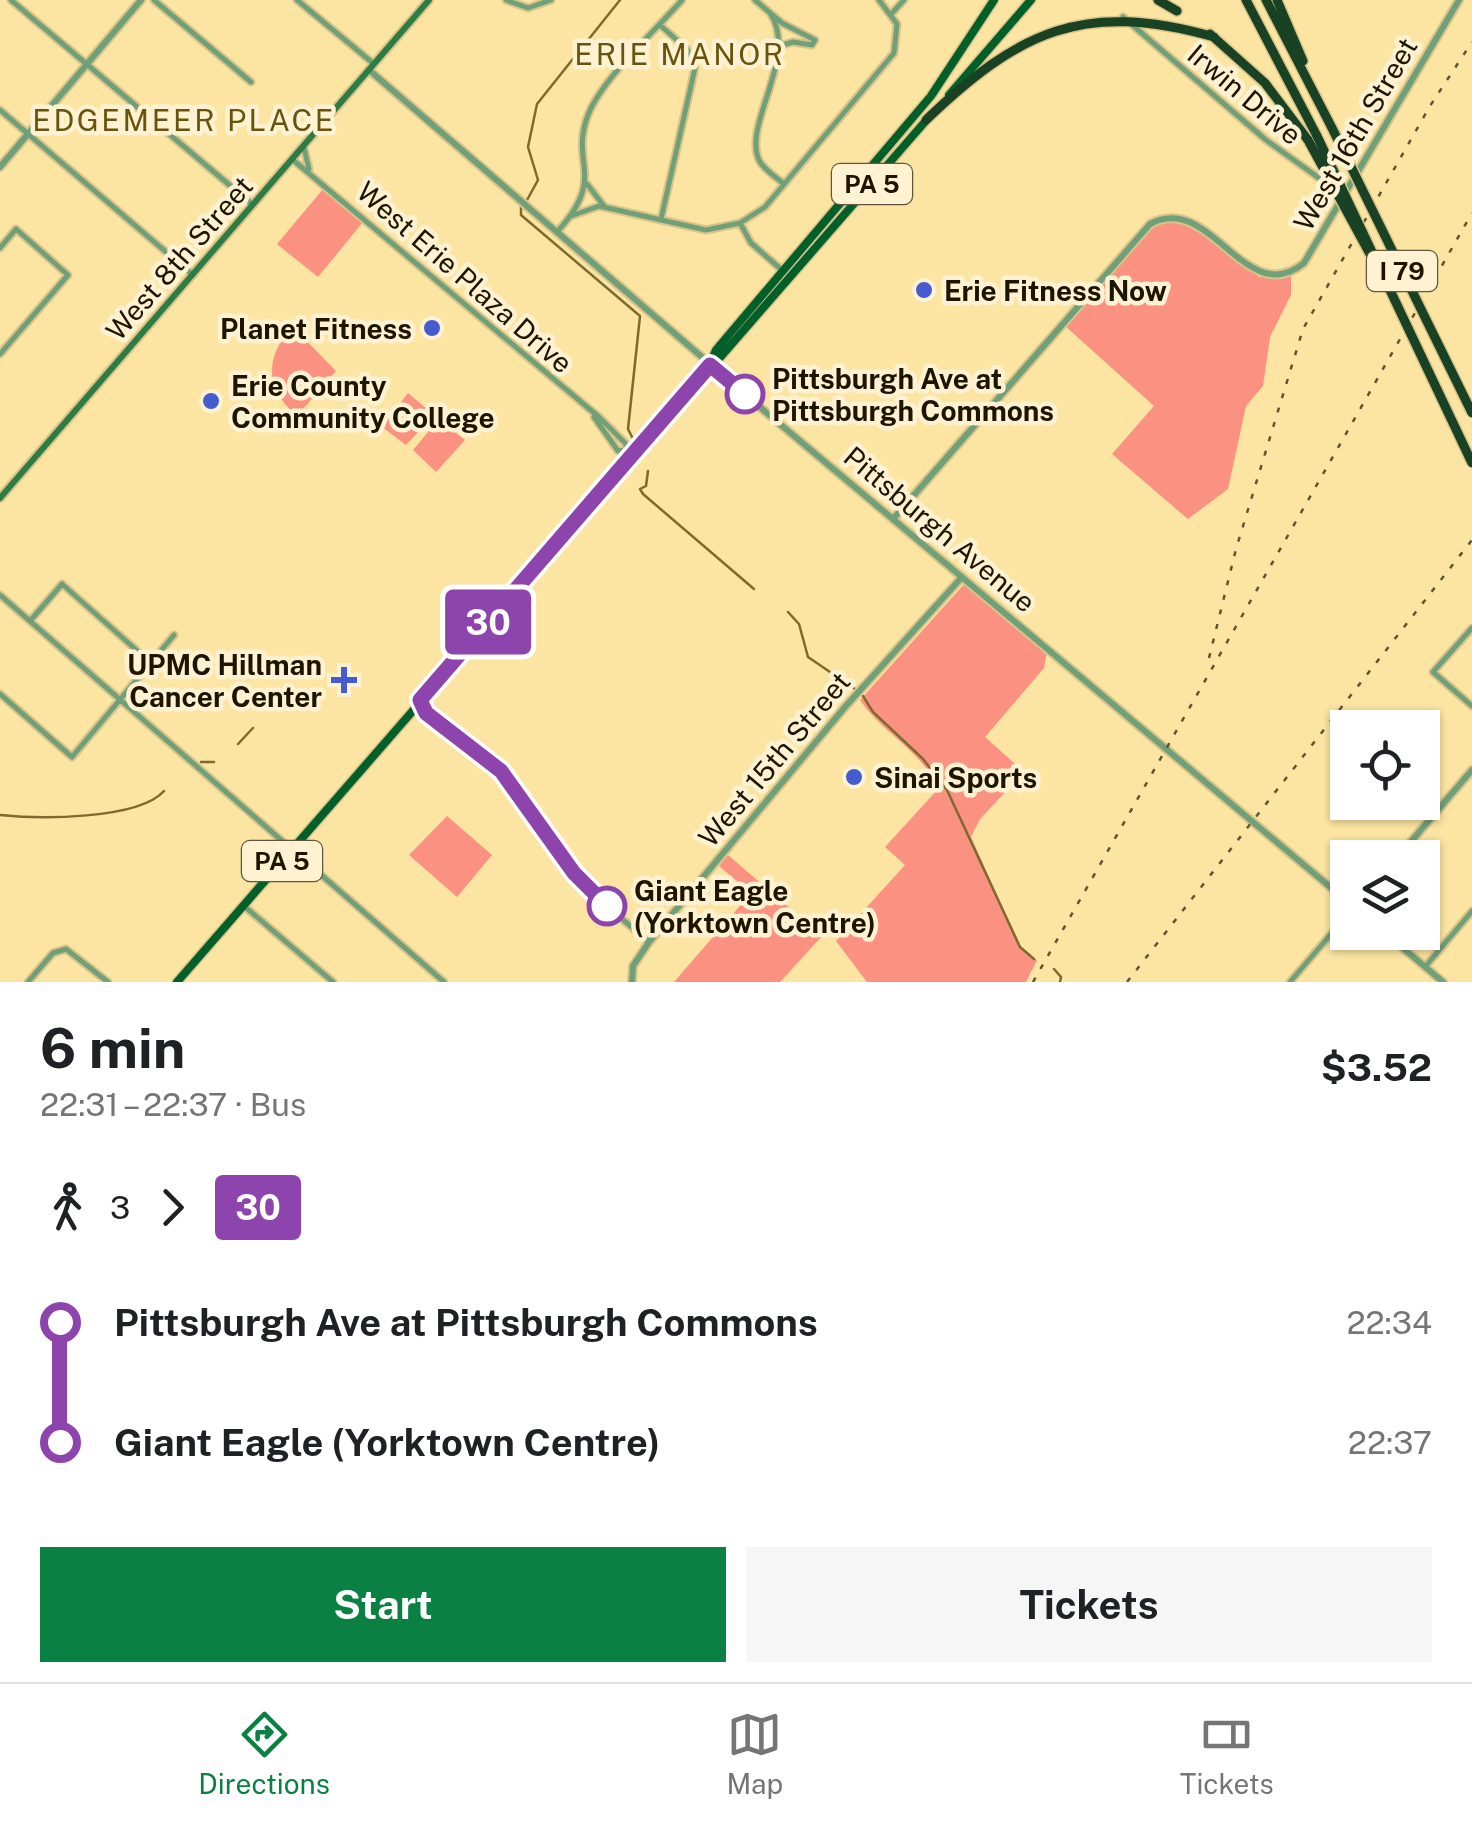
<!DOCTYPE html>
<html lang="en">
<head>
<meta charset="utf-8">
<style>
	body { margin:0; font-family:"Public Sans",sans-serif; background:#f6f6f6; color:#202124; height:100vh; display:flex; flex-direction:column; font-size:38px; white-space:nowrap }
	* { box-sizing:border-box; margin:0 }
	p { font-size:32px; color:#757577 }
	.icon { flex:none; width:55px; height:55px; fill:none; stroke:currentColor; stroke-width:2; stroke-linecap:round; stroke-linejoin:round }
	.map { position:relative; height:982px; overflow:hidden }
	.drawer { display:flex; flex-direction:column; background:#fff; flex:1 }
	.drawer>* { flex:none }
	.badge { padding:0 20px; border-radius:8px; font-size:35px; line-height:65px }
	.tools { position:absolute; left:1330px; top:710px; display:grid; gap:20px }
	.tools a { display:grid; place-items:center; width:110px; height:110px; border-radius:0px; background:#fff; box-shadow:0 2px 8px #0004; font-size:50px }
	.map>.badge { position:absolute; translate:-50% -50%; box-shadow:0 0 0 5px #fff }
	.legs { display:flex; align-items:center; gap:15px; height:110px; padding:0 40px; font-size:32px }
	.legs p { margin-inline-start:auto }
	.overview { display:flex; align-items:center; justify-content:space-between; height:170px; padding:0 40px }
	h1 { font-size:55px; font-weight:700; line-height:75px }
	.cta { display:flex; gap:20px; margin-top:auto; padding:20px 40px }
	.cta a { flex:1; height:115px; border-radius:0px; background:#0b8043; color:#fff; font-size:40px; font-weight:700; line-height:115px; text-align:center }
	.cta a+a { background:#f6f6f6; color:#202124 }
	ul { padding:0 40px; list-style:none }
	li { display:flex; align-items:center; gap:35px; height:120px; font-size:38px }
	li i { display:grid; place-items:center; width:15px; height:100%; margin:0 12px; background:currentColor }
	li i::after { content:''; width:25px; height:25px; margin:-12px; border:8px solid; border-radius:50%; background:#fff }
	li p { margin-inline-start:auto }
	li:first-child i { background:linear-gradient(#0000 50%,currentColor 0) }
	li:last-child i { background:linear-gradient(currentColor 50%,#0000 0) }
	.menu { display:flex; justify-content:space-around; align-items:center; height:140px; border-top:2px solid #e0e0e0; background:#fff; font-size:28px; color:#757577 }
	.menu a { display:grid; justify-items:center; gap:5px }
	.menu .current { color:#0b8043 }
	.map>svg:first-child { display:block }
	.green { fill:#fb9281 }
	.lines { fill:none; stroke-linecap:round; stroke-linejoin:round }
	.stream { stroke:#7f6a2e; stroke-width:2.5 }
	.minor-casing { stroke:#d8c388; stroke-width:9 }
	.tertiary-casing { stroke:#d8c388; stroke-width:10 }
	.secondary-casing { stroke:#d8c388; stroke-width:10 }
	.primary-casing { stroke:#d8c388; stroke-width:11 }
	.motorway-casing { stroke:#d8c388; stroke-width:12 }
	.minor { stroke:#70a07a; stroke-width:5 }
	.tertiary { stroke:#70a07a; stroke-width:6 }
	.secondary { stroke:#2e7c45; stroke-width:6 }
	.primary { stroke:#025f2a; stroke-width:8 }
	.motorway { stroke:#194124; stroke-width:9 }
	.rail { stroke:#615431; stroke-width:2.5; stroke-dasharray:5 10; stroke-linecap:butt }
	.motorway-bridge-casing { stroke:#d8c388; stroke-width:12; stroke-linecap:butt }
	.motorway-bridge { stroke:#194124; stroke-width:9 }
	.line-1-casing { stroke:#fff; stroke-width:22 }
	.line-1 { stroke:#8e44ad; stroke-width:15 }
	.poi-dot { fill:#445ccf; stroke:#fef2d2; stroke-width:4 }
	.stop-1-dot { fill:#fff; stroke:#8e44ad; stroke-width:5 }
	.labels { text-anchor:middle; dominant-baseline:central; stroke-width:9; stroke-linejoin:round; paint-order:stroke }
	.shield { fill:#fef2d2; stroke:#61573f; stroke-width:2.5 }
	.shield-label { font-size:25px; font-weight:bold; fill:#1e1500 }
	.street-label { font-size:28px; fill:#1e1500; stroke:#fef2d2 }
	.poi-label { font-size:28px; font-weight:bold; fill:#1e1500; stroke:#fef2d2; text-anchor:start }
	.stop-label { font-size:28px; font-weight:bold; fill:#1e1500; stroke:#fef2d2; text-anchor:start }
	.neighbourhood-label { font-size:30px; letter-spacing:2.5px; fill:#6a540d; stroke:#fef2d2 }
</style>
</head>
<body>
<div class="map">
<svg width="1472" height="982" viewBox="0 0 1472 982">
	<rect width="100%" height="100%" fill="#fce4a2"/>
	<path class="green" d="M323 189 363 222 318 277 277 244Z
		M1170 221 1194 226 1259 277 1291 275V295L1270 337 1263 386 1246 406 1228 489 1188 519 1112 454 1154 406 1064 325 1151 227Z
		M292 326 336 371 297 416C264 388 265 358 292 326Z
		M408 393 434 415 406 445 382 427Z
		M439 419 465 440 436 472 413 450Z
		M966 582 1047 652 1044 668 985 737 1024 772 980 819 971 837 1022 950 1037 960 1026 982H867L836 941 905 865 885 847 938 789C922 750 882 733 860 700Z
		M447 816 492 855 457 897 409 855Z
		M728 855 822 936 780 982H674L751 893 719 866Z"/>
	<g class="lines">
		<path class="stream" d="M527 200 538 180 528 147 537 104 620 0
			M521 205V215L640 316 628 429 632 437
			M648 471 646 486 640 489 643 494 754 589
			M788 612 799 624 808 657 855 689
			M863 696 873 712 923 759 947 790 1020 947 1034 959
			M238 744 253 728
			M201 762H214
			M0 815C38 819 138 820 164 791
			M1054 969 1061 977 1060 982"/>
		<g class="minor-casing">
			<path id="minor" d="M11 0 253 205
				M154 0 251 82
				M297 0 374 64
				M506 0 528 8 551 0
				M755 0 782 23 815 40 812 45 793 42 779 46
				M770 13C800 57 740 127 760 162 766 171 777 178 784 184
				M892 13 904 0
				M1123 17 1266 140 1330 186
				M660 25 687 49 695 68 661 219
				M0 110 193 275
				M304 148 309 169
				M293 160 599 417 626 444V450L618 451 594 417
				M587 184 604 206
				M571 216 599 206 706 230 740 223 765 207 894 53 897 24 879 0
				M740 223 751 243 783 271
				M557 232C608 176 569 165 588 115 602 79 655 31 682 0
				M0 248 16 229 68 275 0 354
				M0 595 444 982
				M30 621 62 584 151 663
				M1472 628 1433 672 1472 706
				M0 694 72 757 174 635
				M420 700 478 747 480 754
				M420 701 425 713 501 771 586 888 649 942
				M244 906 333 982
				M1425 967 1472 911
				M28 982 53 953 66 949 108 982
				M1290 982 1348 914"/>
		</g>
		<g class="tertiary-casing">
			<path id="tertiary" d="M369 70 768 414 1348 902
				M0 167 141 0
				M894 518 1150 224C1211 191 1245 311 1304 263L1459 0
				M1397 858 1472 770
				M1384 932 1443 982
				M632 982 633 966 649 942 845 707 962 577"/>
		</g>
		<g class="secondary-casing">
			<path id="secondary" d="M0 498 429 0"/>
		</g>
		<g class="primary-casing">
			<path id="primary" d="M949 95 1031 0
				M710 365 716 350 931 96 994 0
				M177 982 930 116"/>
		</g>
		<g class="motorway-casing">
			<path id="motorway" d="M1158 0 1177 11
				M1246 0 1317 136
				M1266 0 1332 128
				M1277 0 1303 61
				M1210 34 1265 83 1308 140
				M926 120C1019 31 1083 0 1214 37"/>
		</g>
		<use href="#minor" class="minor"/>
		<use href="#tertiary" class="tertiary"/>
		<use href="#secondary" class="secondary"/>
		<use href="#primary" class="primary"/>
		<use href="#motorway" class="motorway"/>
		<path class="rail" d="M1209 658 1236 549 1303 329 1430 106 1472 42
			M1033 982 1472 213
			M1127 982 1472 540"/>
		<g class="motorway-bridge-casing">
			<path id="motorway-bridge" d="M1332 128 1472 413
				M1317 136 1472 463
				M1308 140 1370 254"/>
		</g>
		<use href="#motorway-bridge" class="motorway-bridge"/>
	</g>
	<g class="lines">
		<g class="line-1-casing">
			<path id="line-1" d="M607 906 574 873 501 771 426 713 420 700 710 365 745 394"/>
		</g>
		<use href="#line-1" class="line-1"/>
	</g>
	<g class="poi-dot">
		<circle cx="924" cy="290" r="10"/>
		<circle cx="432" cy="328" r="10"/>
		<circle cx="211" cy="401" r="10"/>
		<path d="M339 665h10v10h10v10h-10v10h-10v-10h-10v-10h10z"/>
		<circle cx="854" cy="777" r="10"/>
	</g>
	<g class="stop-1-dot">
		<circle cx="745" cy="394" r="18"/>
		<circle cx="607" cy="906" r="18"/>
	</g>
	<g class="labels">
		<g class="shield">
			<rect x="832" y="164" width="80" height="40" rx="8"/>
			<rect x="1367" y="251" width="70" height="40" rx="8"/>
			<rect x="242" y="841" width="80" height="40" rx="8"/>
		</g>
		<g class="shield-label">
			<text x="872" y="184">PA 5</text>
			<text x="1402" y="271">I 79</text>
			<text x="282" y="861">PA 5</text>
		</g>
		<g class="street-label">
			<text transform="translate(1245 94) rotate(40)">Irwin Drive</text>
			<text transform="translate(1355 134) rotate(-60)">West 16th Street</text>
			<text transform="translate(179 258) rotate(-49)">West 8th Street</text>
			<text transform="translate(465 277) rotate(41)">West Erie Plaza Drive</text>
			<text transform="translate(940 529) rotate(40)">Pittsburgh Avenue</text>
			<text transform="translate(774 759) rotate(-50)">West 15th Street</text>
		</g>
		<g class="poi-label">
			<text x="944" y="290">Erie Fitness Now</text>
			<text x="412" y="328" text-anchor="end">Planet Fitness</text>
			<text x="231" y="385">Erie County<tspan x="231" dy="32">Community College</tspan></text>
			<text x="322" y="664" text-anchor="end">UPMC Hillman<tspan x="322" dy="32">Cancer Center</tspan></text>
			<text x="874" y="777">Sinai Sports</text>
		</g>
		<g class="stop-label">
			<text x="772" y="378">Pittsburgh Ave at<tspan x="772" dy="32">Pittsburgh Commons</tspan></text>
			<text x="634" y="890">Giant Eagle<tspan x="634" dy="32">(Yorktown Centre)</tspan></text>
		</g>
		<g class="neighbourhood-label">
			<text x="680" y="54">ERIE MANOR</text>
			<text x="184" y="120">EDGEMEER PLACE</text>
		</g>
	</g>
</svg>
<div class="tools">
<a><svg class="icon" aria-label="locate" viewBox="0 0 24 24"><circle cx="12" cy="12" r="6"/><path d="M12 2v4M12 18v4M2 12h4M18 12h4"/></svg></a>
<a><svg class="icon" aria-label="layers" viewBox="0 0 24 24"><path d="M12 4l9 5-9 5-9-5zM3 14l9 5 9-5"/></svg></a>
</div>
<b class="badge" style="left:488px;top:622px;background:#8e44ad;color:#fff">30</b>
</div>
<section class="drawer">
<div class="overview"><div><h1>6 min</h1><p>22:31 – 22:37 · Bus</p></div><b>$3.52</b></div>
<div class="legs"><svg class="icon" aria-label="walk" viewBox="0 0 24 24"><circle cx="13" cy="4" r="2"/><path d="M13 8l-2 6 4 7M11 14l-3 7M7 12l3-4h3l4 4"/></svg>3<svg class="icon" aria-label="forward" viewBox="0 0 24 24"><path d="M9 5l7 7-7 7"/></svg><b class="badge" style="background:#8e44ad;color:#fff">30</b></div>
<ul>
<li><i style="color:#8e44ad"></i><b>Pittsburgh Ave at Pittsburgh Commons</b><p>22:34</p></li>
<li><i style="color:#8e44ad"></i><b>Giant Eagle (Yorktown Centre)</b><p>22:37</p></li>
</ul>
<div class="cta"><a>Start</a><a>Tickets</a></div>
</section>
<nav class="menu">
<a class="current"><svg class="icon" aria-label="directions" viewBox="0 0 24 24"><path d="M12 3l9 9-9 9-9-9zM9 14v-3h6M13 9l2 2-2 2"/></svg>Directions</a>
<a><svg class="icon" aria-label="map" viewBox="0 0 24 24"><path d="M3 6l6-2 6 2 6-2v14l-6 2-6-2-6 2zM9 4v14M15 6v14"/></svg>Map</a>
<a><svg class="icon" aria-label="tickets" viewBox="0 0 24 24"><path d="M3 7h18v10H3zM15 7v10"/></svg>Tickets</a>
</nav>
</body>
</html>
